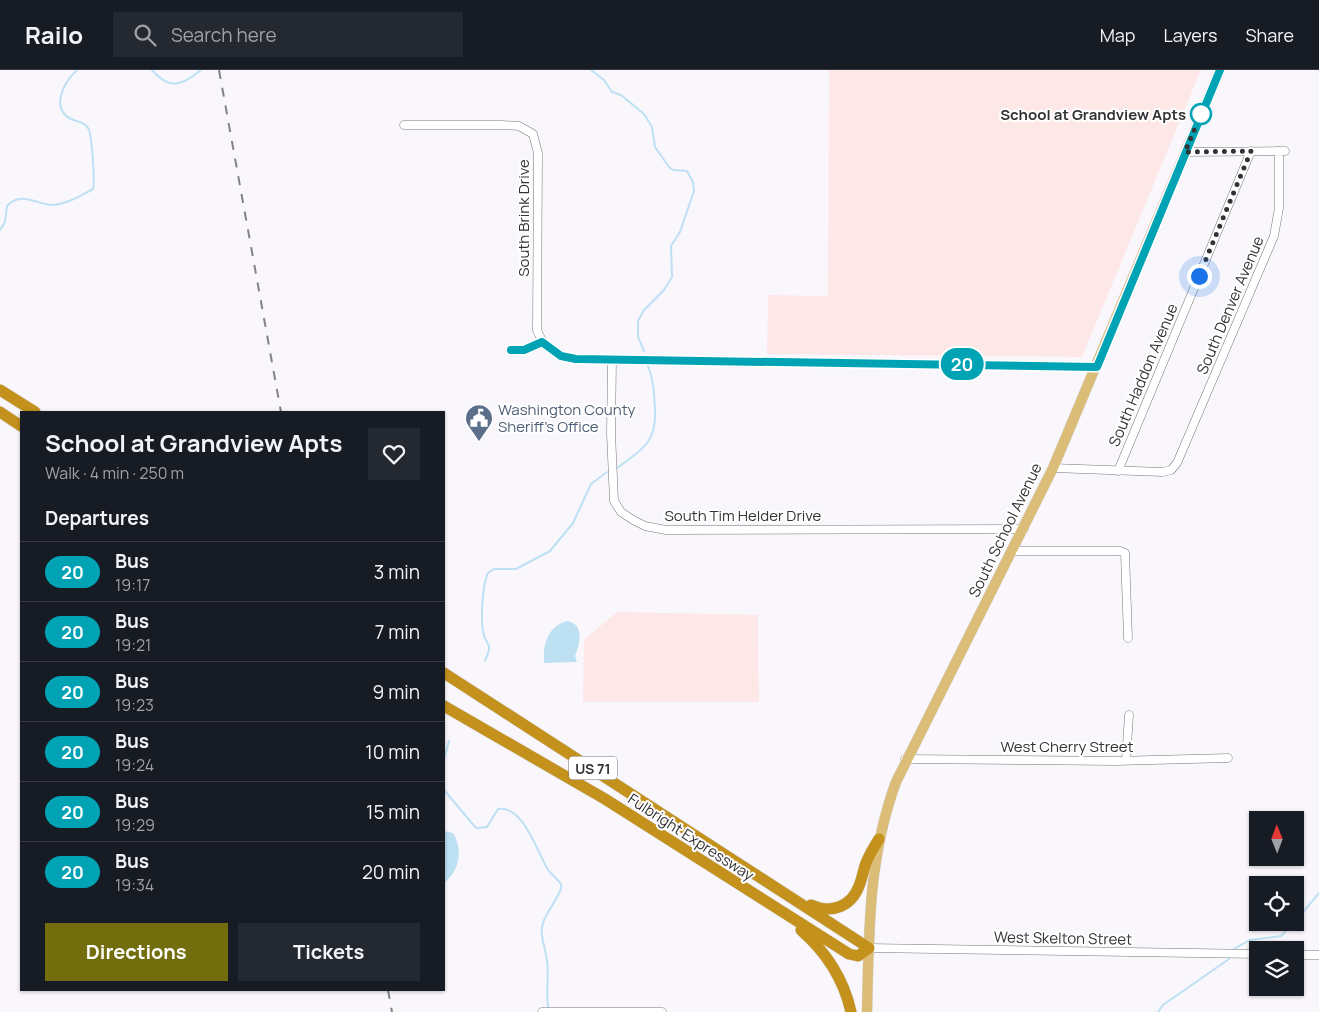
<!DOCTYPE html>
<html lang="en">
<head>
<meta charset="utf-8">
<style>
	body { margin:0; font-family:Manrope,sans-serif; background:#242831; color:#f1f3f6; height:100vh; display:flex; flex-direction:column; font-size:19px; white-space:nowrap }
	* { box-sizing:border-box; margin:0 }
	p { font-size:16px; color:#9ea1a6 }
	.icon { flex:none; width:28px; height:28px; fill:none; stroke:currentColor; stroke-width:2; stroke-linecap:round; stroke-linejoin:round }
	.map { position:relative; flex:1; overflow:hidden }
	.drawer { position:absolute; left:20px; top:341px; width:425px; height:580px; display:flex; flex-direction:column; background:#171b24; border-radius:0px; box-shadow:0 1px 4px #0004 }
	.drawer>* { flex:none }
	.badge { padding:0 10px; border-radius:16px; font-size:18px; line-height:32px }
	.needle { width:32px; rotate:359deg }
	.fabs { position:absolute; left:1249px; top:741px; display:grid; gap:10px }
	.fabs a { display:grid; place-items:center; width:55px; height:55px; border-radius:0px; background:#171b24; box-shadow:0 1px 4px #0004; font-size:25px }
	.you { position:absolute; width:25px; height:25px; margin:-12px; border:4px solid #fff; border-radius:50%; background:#1a73e8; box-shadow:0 0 0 8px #1a73e833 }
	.map>.badge { position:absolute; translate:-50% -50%; box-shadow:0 0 0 2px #fff }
	h2 { padding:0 25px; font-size:19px; line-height:45px }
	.round { display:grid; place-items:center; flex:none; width:52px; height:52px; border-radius:0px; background:#242831 }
	.head { display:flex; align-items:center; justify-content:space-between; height:85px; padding:0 25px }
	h1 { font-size:24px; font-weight:700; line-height:38px }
	.action { display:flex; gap:10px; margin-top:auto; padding:10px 25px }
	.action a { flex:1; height:58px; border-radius:0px; background:#726e0d; color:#fff; font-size:20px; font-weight:700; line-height:58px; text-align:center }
	.action a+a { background:#242831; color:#f1f3f6 }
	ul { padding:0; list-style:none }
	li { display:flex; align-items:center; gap:15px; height:60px; padding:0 25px; border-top:1px solid #363941 }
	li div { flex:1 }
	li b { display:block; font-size:19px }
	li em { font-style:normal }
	li .badge { min-width:55px; font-weight:700; text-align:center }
	header { display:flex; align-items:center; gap:30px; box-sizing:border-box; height:70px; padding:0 25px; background:#171b24; border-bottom:1px solid #363941 }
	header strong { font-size:24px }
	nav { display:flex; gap:28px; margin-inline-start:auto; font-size:18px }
	.search { width:350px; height:45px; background:#242831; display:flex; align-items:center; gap:12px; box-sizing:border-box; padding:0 18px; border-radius:0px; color:#9ea1a6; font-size:19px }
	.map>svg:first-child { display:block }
	.industrial { fill:#fee8e7 }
	.water { fill:#bde0f3 }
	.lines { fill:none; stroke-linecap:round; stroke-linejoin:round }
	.stream { stroke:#bde0f3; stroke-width:2 }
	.minor-casing { stroke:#78767a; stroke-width:9 }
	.major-casing { stroke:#d6d6d6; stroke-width:11 }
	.highway-casing { stroke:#d6d6d6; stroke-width:12 }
	.minor { stroke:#fff; stroke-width:8 }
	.major { stroke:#dbbd77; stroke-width:10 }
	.highway { stroke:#c3911c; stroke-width:11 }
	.rail { stroke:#848286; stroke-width:2; stroke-dasharray:9 9; stroke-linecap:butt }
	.line-casing { stroke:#fff; stroke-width:11 }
	.line { stroke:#00a3b4; stroke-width:8 }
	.walk { stroke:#333234; stroke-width:5; stroke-dasharray:0 9 }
	.stop-dot { fill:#fff; stroke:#00a3b4; stroke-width:2.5 }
	.labels { text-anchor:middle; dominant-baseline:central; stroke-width:4; stroke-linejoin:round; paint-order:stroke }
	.shield { fill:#fff; stroke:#707071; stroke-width:1 }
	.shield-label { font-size:14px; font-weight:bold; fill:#333234 }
	.stop-label { font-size:15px; font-weight:bold; fill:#333234; stroke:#fff; text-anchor:end }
	.street-label { font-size:15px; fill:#333234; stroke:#fff }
	.service-label { font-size:15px; fill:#4e5e75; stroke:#fff; text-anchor:start }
</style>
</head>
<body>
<header>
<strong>Railo</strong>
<div class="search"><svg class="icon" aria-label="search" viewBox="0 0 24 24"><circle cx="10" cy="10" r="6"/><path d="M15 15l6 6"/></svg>Search here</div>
<nav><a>Map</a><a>Layers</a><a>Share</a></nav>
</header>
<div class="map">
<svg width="1319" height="942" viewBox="0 0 1319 942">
	<rect width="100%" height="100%" fill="#f9f7fc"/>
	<path class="industrial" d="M829 0H1201L1082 287 767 284 768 225 828 226Z
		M617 542 758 545 759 632H583L584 570Z"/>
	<path class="water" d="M567 551C585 554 580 574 575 586L577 592 544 593C543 577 546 557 567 551Z
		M444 761 453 763C463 779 460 801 444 813Z"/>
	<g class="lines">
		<path class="stream" d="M152 0C169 20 182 16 201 0
			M591 0 604 10 612 22 621 25 644 44 652 57 655 77 669 97 673 100 687 101 693 112 694 121 680 162 671 176 672 207 664 220 644 240 638 251V267L644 281
			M0 160 5 152 7 136C21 121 36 134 52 135 65 135 82 125 93 119 95 113 92 63 88 58 85 52 77 52 71 49 50 38 64 12 77 0
			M617 398C642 380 657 372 655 339 654 323 654 311 648 296
			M485 591C494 570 486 578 483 562 481 550 482 514 488 503L494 499H516L550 481 573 453 591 414 607 402
			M444 689 449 671
			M444 720 476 758 487 757 498 739C523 735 537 781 547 798 550 804 559 809 561 815 563 822 545 844 543 853 539 865 546 879 547 891 549 906 546 922 548 937
			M1295 852 1319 823
			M1232 880 1250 870 1281 866 1294 852
			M1158 942 1163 935 1229 889"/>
		<g class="minor-casing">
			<path id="minor" d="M404 55H502L519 56 533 64 538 83 537 260C544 279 556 285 576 289L1097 297
				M1185 82 1285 81
				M612 289 611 363 614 431 621 442 633 450 645 456 666 460 1024 459
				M1053 398 1163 402 1171 400 1177 393 1274 166 1279 138V81
				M1118 401 1251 81
				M1013 481H1120L1125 483 1128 568
				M905 689 1115 691 1228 688
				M1126 690 1129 645
				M869 878 1258 884
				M1295 885H1319
				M542 942H662"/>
		</g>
		<g class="major-casing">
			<path id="major" d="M867 942C869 862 868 788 896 712L1053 398 1220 0"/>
		</g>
		<g class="highway-casing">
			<path id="highway" d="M0 320 35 342
				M0 342 21 356
				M444 603 869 878 858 886 849 884 605 729 444 636
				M811 835C831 844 851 837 859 816 862 809 863 801 866 793 869 785 874 777 879 769
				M801 860C826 882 844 910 851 942"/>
		</g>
		<use href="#minor" class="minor"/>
		<use href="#major" class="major"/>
		<use href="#highway" class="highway"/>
		<path class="rail" d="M219 0 281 342
			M388 920 392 942"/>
	</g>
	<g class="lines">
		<g class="line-casing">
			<path id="line" d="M511 280H524L542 272 561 286 576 289 1097 297 1220 0"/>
		</g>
		<use href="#line" class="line"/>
		<path class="walk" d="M1199 206 1251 81 1185 82 1201 44"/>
	</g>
	<defs>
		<g id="civic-pin" transform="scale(1.4375)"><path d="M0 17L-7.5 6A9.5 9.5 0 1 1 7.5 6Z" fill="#5c6f8a" stroke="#fff"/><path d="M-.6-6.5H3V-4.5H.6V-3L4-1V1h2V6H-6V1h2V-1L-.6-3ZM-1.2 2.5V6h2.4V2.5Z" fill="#fff"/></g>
	</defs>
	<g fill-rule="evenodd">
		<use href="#civic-pin" x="479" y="348"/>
	</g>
	<circle class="stop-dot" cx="1201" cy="44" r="10"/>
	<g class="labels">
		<rect class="shield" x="569" y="686.5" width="48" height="23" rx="4"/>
		<g class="shield-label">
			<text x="593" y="698">US 71</text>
		</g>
		<g class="stop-label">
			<text x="1186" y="44">School at Grandview Apts</text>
		</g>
		<g class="street-label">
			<text transform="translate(523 148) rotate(-90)">South Brink Drive</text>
			<text transform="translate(1230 235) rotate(-67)">South Denver Avenue</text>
			<text transform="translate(1143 305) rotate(-67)">South Haddon Avenue</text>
			<text x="743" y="445">South Tim Helder Drive</text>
			<text transform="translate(1005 460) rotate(-64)">South School Avenue</text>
			<text x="1067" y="676">West Cherry Street</text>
			<text transform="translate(691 767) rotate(33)">Fulbright Expressway</text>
			<text transform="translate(1063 868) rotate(1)">West Skelton Street</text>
		</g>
		<g class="service-label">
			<text x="498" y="339">Washington County<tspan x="498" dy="17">Sheriff's Office</tspan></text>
		</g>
	</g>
</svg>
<div class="fabs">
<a><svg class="needle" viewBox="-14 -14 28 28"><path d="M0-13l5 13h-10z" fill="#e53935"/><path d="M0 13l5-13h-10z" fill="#9ea1a6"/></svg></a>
<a><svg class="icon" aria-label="locate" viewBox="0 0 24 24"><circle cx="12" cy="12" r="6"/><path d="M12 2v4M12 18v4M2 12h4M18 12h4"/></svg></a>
<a><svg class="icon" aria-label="layers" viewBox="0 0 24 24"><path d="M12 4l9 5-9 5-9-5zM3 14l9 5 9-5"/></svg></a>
</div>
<div class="you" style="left:1199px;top:206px"></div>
<b class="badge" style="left:962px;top:294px;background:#00a3b4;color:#fff">20</b>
<section class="drawer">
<div class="head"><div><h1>School at Grandview Apts</h1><p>Walk · 4 min · 250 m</p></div><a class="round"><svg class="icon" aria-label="heart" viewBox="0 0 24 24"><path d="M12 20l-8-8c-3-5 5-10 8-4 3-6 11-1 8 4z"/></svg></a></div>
<h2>Departures</h2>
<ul>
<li><span class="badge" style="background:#00a3b4;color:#fff">20</span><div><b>Bus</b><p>19:17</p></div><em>3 min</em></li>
<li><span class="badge" style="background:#00a3b4;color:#fff">20</span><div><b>Bus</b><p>19:21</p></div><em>7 min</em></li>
<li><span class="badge" style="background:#00a3b4;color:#fff">20</span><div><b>Bus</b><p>19:23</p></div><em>9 min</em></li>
<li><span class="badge" style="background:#00a3b4;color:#fff">20</span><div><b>Bus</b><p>19:24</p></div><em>10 min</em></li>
<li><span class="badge" style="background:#00a3b4;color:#fff">20</span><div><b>Bus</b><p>19:29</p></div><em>15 min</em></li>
<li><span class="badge" style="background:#00a3b4;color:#fff">20</span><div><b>Bus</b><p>19:34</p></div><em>20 min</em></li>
</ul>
<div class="action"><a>Directions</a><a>Tickets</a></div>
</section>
</div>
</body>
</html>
